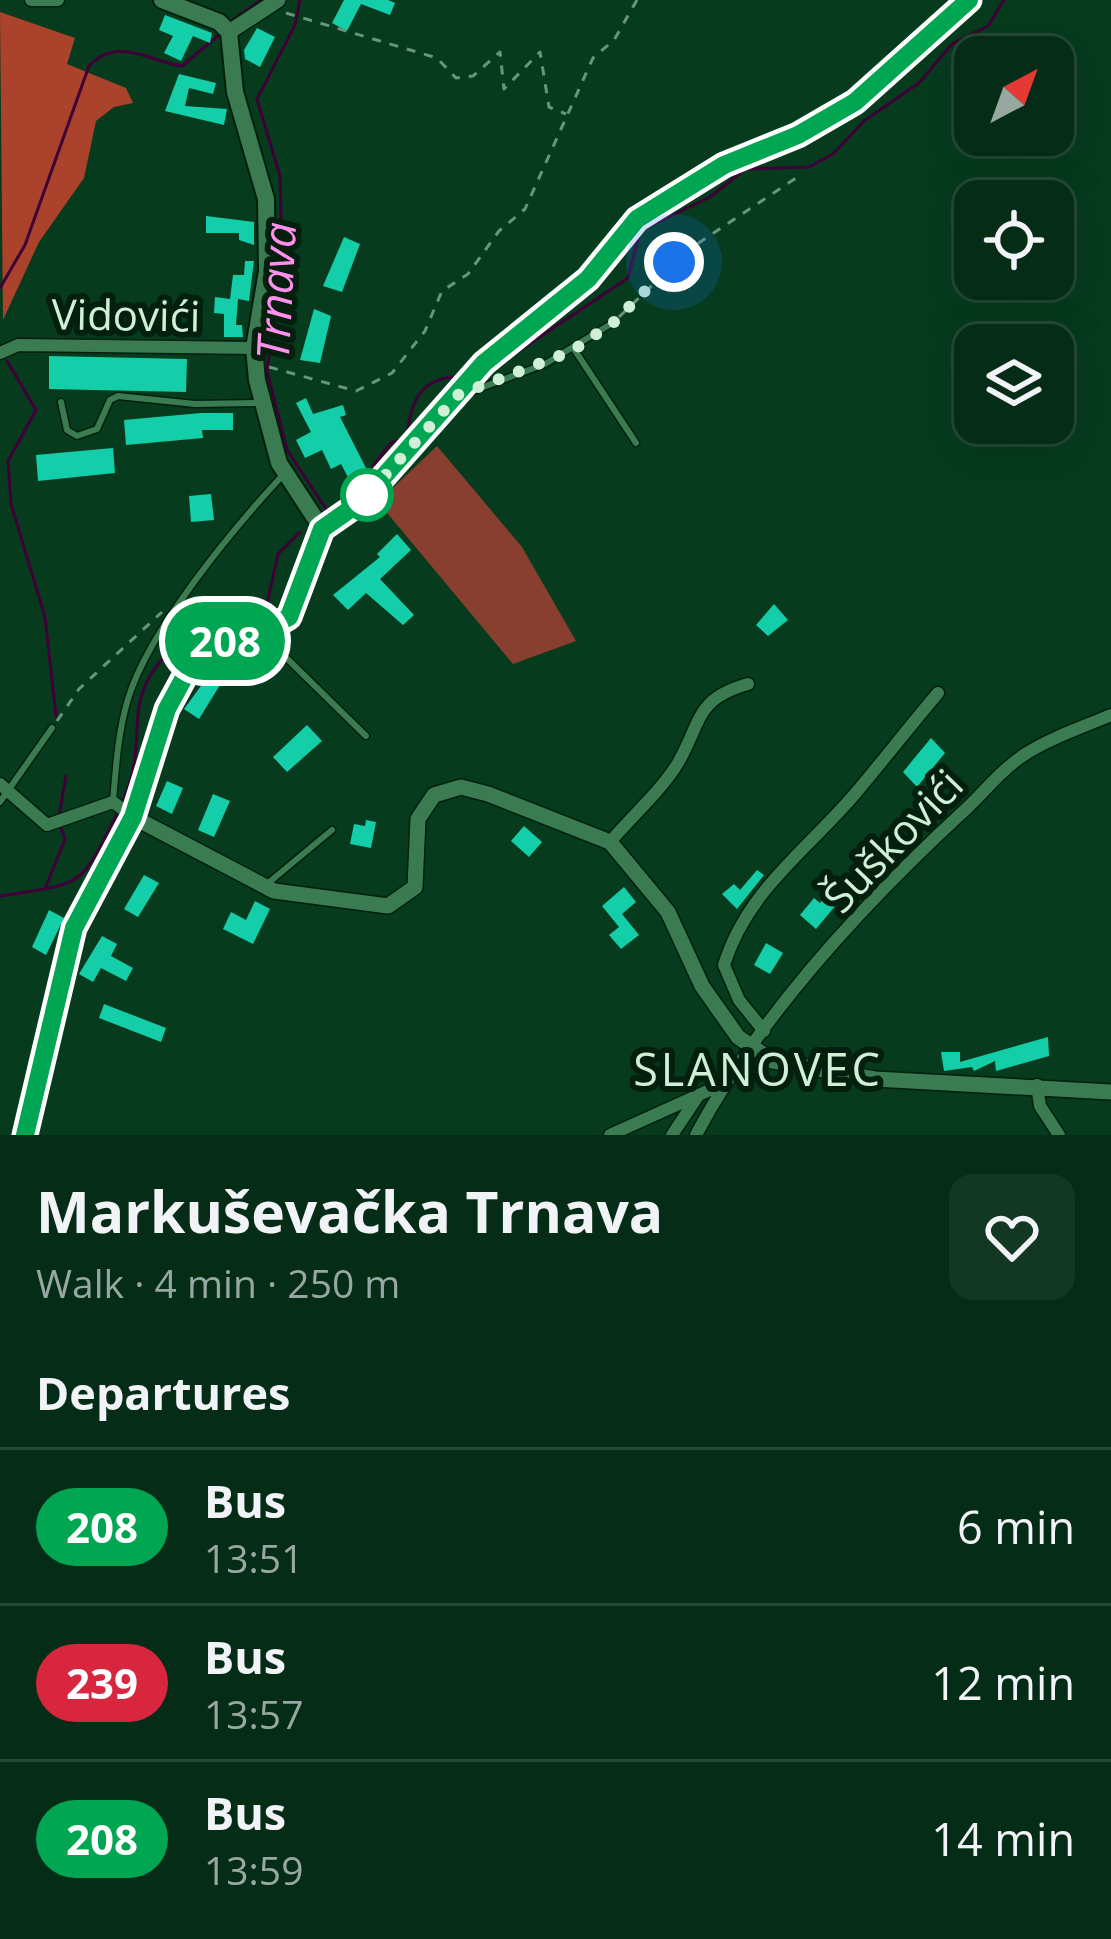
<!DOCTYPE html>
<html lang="en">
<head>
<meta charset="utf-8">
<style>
	body { margin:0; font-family:"Open Sans",sans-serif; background:#123823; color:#f1f3f6; height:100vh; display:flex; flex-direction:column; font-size:45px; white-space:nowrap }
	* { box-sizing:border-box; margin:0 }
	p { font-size:39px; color:#97a7a1 }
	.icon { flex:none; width:66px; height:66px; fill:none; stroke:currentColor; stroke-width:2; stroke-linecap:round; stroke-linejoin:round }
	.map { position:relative; height:1135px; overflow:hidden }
	.sheet { display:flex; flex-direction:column; background:#042c16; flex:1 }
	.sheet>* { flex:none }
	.badge { padding:0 24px; border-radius:39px; font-size:42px; line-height:78px }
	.needle { width:78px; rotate:41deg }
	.buttons { position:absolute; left:954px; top:36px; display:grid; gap:24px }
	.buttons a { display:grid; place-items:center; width:120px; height:120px; border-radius:24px; background:#042c16; box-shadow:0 12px 48px #0002,0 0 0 3px #254835; font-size:60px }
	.you { position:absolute; width:60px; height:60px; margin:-30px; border:9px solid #fff; border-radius:50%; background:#1a73e8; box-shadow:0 0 0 18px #1a73e833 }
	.map>.badge { position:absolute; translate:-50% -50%; box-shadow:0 0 0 6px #fff }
	h2 { padding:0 36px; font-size:45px; line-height:108px }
	.round { display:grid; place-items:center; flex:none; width:126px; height:126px; border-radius:24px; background:#123823 }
	.headline { display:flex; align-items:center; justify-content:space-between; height:204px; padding:0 36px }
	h1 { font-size:57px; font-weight:700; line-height:90px }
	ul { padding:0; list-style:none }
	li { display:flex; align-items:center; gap:36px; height:156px; padding:0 36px; border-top:3px solid #254835 }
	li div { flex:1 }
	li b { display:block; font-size:45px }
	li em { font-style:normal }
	li .badge { min-width:132px; font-weight:700; text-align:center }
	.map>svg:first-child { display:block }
	.green { fill:#893f2f }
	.forest { fill:#ab422c }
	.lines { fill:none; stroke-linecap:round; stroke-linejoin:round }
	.stream { stroke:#3e0037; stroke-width:3 }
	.building { fill:#14ceaa }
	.service-casing { stroke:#00200c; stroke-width:9 }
	.minor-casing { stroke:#00200c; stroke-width:15 }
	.tertiary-casing { stroke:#00200c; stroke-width:18 }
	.secondary-casing { stroke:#00200c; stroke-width:20 }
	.path { stroke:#6a957a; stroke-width:3; stroke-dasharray:9 9; stroke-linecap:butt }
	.service { stroke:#3b7b52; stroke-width:6 }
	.minor { stroke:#3b7b52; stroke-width:12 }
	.tertiary { stroke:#3b7b52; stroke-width:15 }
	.secondary { stroke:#3b7b52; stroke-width:16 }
	.line-casing { stroke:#fff; stroke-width:27 }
	.line { stroke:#00a651; stroke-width:18 }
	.walk { stroke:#cfefd7; stroke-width:12; stroke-dasharray:0 21.6 }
	.stop-dot { fill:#fff; stroke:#00a651; stroke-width:6 }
	.labels { text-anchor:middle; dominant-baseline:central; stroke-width:12; stroke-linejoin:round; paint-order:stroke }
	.street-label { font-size:42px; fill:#cfefd7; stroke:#041f0e }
	.water-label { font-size:45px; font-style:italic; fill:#ff90ec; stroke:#041f0e }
	.neighbourhood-label { font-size:45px; letter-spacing:3px; fill:#cfefd7; stroke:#041f0e }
</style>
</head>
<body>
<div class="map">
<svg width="1111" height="1135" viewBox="0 0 1111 1135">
	<rect width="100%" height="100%" fill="#063b1e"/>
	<path class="green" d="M437 446 522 547 576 641 513 664 378 502Z"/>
	<path class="forest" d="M0 12 75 38 67 64 126 88 133 103 114 107 96 121 84 178 39 242 3 320Z"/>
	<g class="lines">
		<path class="stream" d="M300 0 295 25 257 99 280 176 281 211 282 260 267 371 287 450 326 509
			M231 21 261 0
			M0 288 25 245 89 66C118 35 150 62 182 66L220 34
			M7 361 36 410 8 461 11 504 45 617 56 716
			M477 379 628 278 640 231 710 197 745 169 809 167 833 154 864 121 919 83 952 44 988 26 1004 0
			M373 466 391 443 407 437C410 402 421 375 462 377
			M121 806C157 729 106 698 194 629 215 612 243 630 265 613L278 554 300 532
			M59 816 66 776
			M45 889 65 839 60 825
			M0 896C82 883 80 890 117 814"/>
	</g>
	<path class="building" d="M344 0H388L395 3 390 15 361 4 347 31 332 23Z
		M165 15 212 33 210 43 193 36 181 61 164 53 173 36 159 30Z
		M257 28 275 37 260 67 245 59 244 50Z
		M179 74 216 83 213 94 189 88 185 106 227 109 224 125 165 111Z
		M206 216 254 222V245L239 240V233H206Z
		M344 237 360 244 342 292 323 286Z
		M245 261H254L249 301 238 299 236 325H242L243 337H224V314L214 313 215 297 230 299 233 275H244Z
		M314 309 331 316 320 363 300 360Z
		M49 356 187 359 186 392 49 389Z
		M306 398 313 414 343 405 346 415 340 417 368 472 350 481 341 464 331 469 322 450 305 458 296 440 311 432 296 403Z
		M201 413H233V430H202L203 438 126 445 124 420Z
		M113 448 115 473 38 481 36 455Z
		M211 494 214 520 191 522 189 496Z
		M397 534 411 550 380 579 414 615 403 625 366 593 348 610 333 595 380 557 377 554Z
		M774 604 788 620 768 636 756 625Z
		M209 675 220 685 199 719 184 709Z
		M307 725 322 741 287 772 273 757Z
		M931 738 945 753 917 787 903 772Z
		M167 781 183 788 172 814 156 806Z
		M213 794 230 801 214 837 198 830Z
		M366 820 376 822 371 848 350 844 354 824 365 826Z
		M524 826 542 842 529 857 511 841Z
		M887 839 902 851 870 887 852 872 878 840 883 844Z
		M757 870 764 875 737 909 722 894 734 884 740 890Z
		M144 875 159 883 138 917 124 909Z
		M837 883 855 898 844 911 836 905 816 929 800 915 814 898 820 903Z
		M624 887 636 902 622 914 639 935 621 949 609 935 619 927 602 906Z
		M255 901 270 909 253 944 223 929 231 912 246 920Z
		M49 910 64 918 46 955 32 947Z
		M102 936 117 944 111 956 133 968 126 981 101 968 93 982 79 974Z
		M766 943 783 953 770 974 754 965Z
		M104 1004 166 1028 161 1042 99 1018Z
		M1048 1037 1049 1056 996 1071 995 1061 974 1071 972 1067 944 1071 941 1052H960V1062Z"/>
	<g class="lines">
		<g class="service-casing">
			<path id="service" d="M574 349 636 443
				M462 395 545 364 614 322
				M61 402 67 430 77 436 97 429 110 400 118 396 195 404 258 403
				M264 636 366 736
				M113 801C116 767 118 732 128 699 149 630 232 530 282 476
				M0 802 52 728
				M267 884 332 830"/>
		</g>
		<g class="minor-casing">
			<path id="minor" d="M31 0H58
				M0 353 18 345 254 348
				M0 784 47 825 113 802 133 817
				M610 842C631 817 661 791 678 763 702 721 695 699 748 684
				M764 1031 739 1000 724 965C747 891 805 852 854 795 882 762 909 727 938 693
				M1037 1085 1040 1106 1059 1135
				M610 1135 723 1084
				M672 1135 698 1096
				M696 1135C759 1016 866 901 966 809 985 791 1004 767 1027 753 1052 737 1083 727 1111 715"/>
		</g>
		<g class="tertiary-casing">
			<path id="tertiary" d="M229 32 278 0
				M322 529 361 501 483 363 588 279 637 219 724 165 798 135 855 102 969 0
				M133 817 274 891 388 906 415 887 418 819 434 795 461 787 488 794 610 842 668 912 702 986 738 1037 773 1061 875 1079 1111 1092"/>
		</g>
		<g class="secondary-casing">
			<path id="secondary" d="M25 1135 74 929 133 817 179 684 210 648 261 633 289 617 322 529 279 463 257 380 254 348 267 271 266 199 235 92 229 32 219 22 162 0"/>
		</g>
		<path class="path" d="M286 13 437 58 456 78 473 76 500 52 504 89 540 52 549 107 566 114
			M619 317 691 248 802 174
			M269 367 356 391 392 373 425 331 442 291 468 274 499 231 525 209 593 58 614 40 637 0
			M57 721 79 689 162 612"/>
		<use href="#service" class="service"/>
		<use href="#minor" class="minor"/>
		<use href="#tertiary" class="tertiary"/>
		<use href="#secondary" class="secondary"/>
	</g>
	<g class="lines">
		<g class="line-casing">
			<path id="line" d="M25 1135 74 928 133 817 167 709 192 663 210 648 261 633 289 617 322 529 362 501 484 363 588 279 637 219 724 165 798 135 855 102 969 0"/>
		</g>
		<use href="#line" class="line"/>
		<path class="walk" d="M367 495 362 501 458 395 572 351 614 322 674 262"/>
	</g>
	<circle class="stop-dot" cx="367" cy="495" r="24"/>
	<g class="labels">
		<g class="street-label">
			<text transform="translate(126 314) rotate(1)">Vidovići</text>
			<text transform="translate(892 840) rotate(-46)">Šuškovići</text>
		</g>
		<g class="water-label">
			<text transform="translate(275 291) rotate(-87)">Trnava</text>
		</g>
		<g class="neighbourhood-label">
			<text x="758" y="1068">SLANOVEC</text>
		</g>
	</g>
</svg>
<div class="buttons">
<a><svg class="needle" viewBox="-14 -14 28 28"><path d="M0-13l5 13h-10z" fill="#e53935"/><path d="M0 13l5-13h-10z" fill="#97a7a1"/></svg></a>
<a><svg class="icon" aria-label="locate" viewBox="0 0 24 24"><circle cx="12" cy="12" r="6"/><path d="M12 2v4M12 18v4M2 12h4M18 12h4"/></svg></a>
<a><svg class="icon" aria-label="layers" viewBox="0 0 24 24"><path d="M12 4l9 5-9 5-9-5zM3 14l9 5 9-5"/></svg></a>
</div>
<div class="you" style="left:674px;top:262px"></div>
<b class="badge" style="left:225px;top:641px;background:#00a651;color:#fff">208</b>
</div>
<section class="sheet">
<div class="headline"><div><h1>Markuševačka Trnava</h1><p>Walk · 4 min · 250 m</p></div><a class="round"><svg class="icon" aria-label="heart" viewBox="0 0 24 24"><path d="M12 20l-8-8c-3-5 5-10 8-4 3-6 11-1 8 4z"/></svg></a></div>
<h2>Departures</h2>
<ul>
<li><span class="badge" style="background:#00a651;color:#fff">208</span><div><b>Bus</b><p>13:51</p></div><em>6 min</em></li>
<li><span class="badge" style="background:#d7263d;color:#fff">239</span><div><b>Bus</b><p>13:57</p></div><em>12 min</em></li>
<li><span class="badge" style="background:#00a651;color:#fff">208</span><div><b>Bus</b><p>13:59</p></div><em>14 min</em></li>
</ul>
</section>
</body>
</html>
